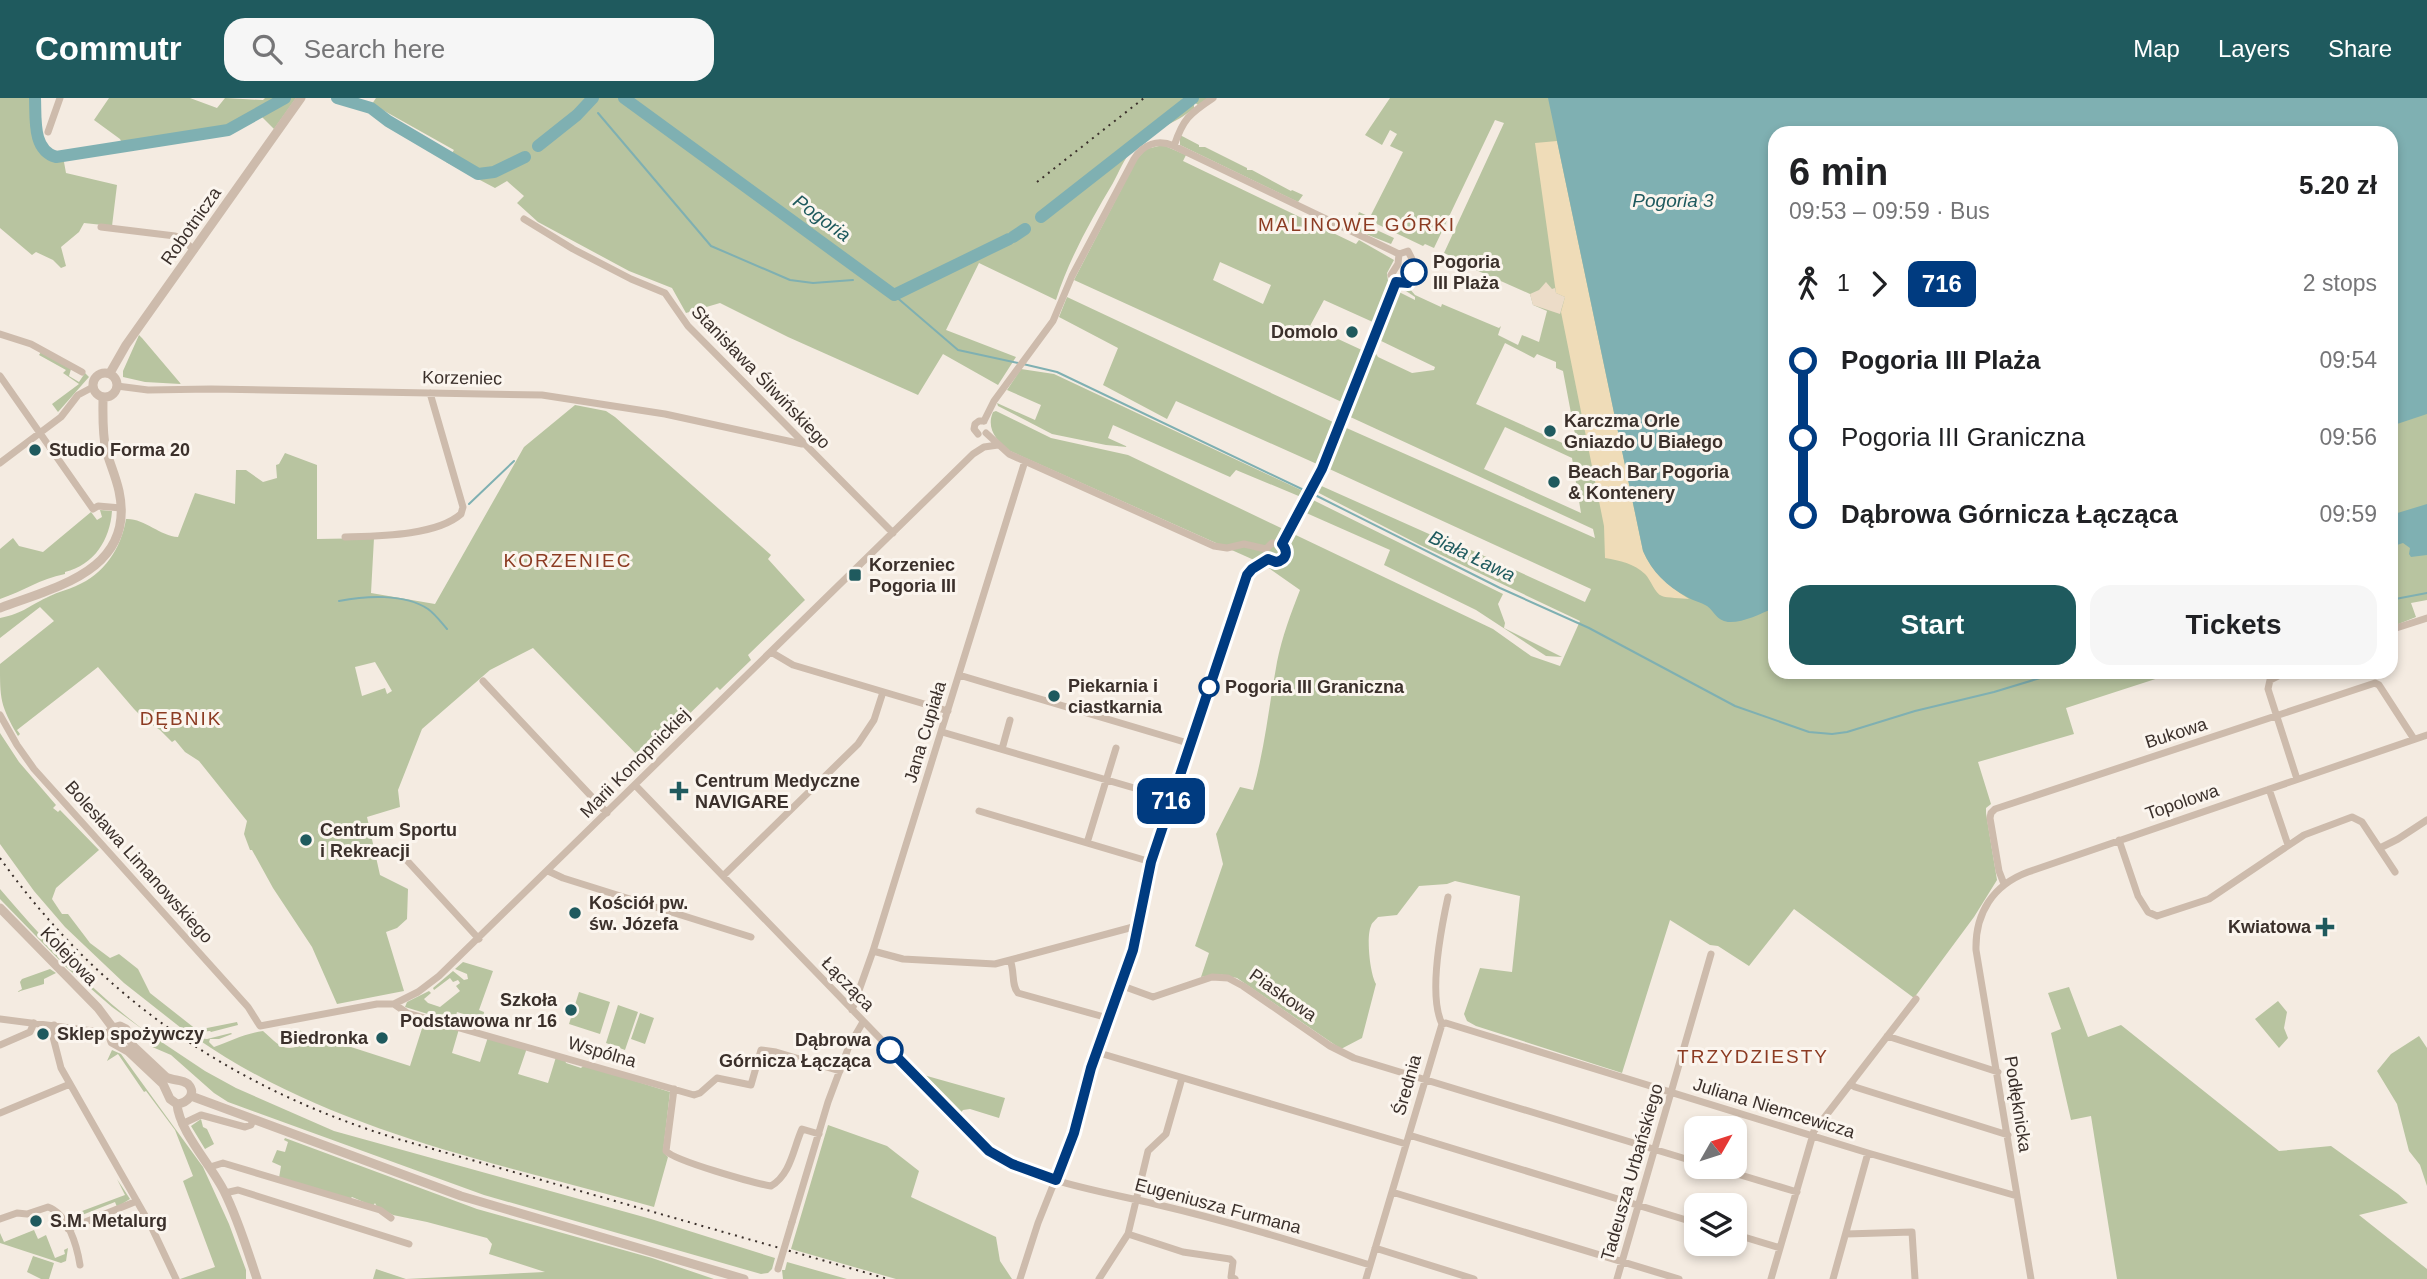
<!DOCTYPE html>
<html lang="en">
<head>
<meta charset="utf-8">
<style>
	body { margin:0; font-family:Helvetica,sans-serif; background:#f6f6f6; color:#202124; height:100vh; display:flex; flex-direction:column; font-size:26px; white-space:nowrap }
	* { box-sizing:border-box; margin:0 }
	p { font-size:23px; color:#757577 }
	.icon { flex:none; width:38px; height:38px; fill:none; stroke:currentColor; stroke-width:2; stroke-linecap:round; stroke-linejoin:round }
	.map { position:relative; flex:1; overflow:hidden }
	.sheet { position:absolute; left:1768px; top:28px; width:630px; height:553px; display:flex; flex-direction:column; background:#fff; border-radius:21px; box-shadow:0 4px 10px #0003 }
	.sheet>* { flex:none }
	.badge { padding:0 14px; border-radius:10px; font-size:24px; line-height:46px }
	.needle { width:46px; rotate:51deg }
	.tools { position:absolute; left:1684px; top:1018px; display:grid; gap:14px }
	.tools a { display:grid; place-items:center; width:63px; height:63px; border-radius:14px; background:#fff; box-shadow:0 4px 10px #0003; font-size:35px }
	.map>.badge { position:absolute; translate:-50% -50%; box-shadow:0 0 0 4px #fff }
	.legs { display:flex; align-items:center; gap:10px; height:77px; padding:0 21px; font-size:23px }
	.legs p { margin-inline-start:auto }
	.headline { display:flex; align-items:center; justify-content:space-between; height:119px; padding:0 21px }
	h1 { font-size:38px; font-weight:700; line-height:52px }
	.action { display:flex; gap:14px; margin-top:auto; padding:14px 21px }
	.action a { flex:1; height:80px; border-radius:21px; background:#1f5a5e; color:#fff; font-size:28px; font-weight:700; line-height:80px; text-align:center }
	.action a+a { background:#f6f6f6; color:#202124 }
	ul { padding:0 21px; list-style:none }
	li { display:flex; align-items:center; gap:24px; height:77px; font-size:26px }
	li i { display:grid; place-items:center; width:10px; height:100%; margin:0 9px; background:currentColor }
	li i::after { content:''; width:18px; height:18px; margin:-9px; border:5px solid; border-radius:50%; background:#fff }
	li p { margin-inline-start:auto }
	li:first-child i { background:linear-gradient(#0000 50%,currentColor 0) }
	li:last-child i { background:linear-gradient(currentColor 50%,#0000 0) }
	header { display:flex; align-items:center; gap:42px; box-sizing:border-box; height:98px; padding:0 35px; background:#1f5a5e; color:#fff }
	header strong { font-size:33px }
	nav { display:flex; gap:38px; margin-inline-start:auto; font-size:24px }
	.search { width:490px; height:63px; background:#f6f6f6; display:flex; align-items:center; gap:18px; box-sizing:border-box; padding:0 24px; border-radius:21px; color:#757577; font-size:26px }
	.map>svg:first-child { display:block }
	.green { fill:#b8c4a0; fill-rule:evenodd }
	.sand { fill:#efdcb8 }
	.plaza { fill:#ecdcc8 }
	.water { fill:#7fb0b2 }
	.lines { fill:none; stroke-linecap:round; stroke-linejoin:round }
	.stream { stroke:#7fb0b2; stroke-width:2 }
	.river { stroke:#7fb0b2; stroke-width:12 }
	.minor { stroke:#cdbbac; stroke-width:7 }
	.tertiary { stroke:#cdbbac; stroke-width:9 }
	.rail { stroke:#3b302b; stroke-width:2; stroke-dasharray:2 5; stroke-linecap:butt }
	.minor-bridge { stroke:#cdbbac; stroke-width:7 }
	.line-1-casing { stroke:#fff; stroke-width:16 }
	.line-1 { stroke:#003b80; stroke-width:10 }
	.stop-1-dot { fill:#fff; stroke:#003b80; stroke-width:3.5 }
	.poi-dot { fill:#1f5a5e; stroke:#fbf5ee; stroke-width:2.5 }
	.labels { text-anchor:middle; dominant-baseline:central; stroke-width:6; stroke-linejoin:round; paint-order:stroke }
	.street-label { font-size:18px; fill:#3b302b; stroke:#fbf5ee }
	.stop-label { font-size:18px; font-weight:bold; fill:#3b302b; stroke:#fbf5ee; text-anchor:start }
	.poi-label { font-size:18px; font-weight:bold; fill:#3b302b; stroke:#fbf5ee; text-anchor:start }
	.water-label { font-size:19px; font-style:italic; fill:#1f5a5e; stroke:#fbf5ee }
	.neighbourhood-label { font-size:19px; letter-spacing:2px; fill:#8c3b22; stroke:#fbf5ee }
</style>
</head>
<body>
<header>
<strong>Commutr</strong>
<div class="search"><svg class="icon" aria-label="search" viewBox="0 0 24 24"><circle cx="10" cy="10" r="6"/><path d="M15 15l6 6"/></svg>Search here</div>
<nav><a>Map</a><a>Layers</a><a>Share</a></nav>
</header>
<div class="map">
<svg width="2427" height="1181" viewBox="0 0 2427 1181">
	<rect width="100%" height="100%" fill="#f4ebe1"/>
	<path class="green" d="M0 0H30C32 16 30 52 48 59 54 62 59 61 64 64L66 75 117 87 112 128 84 125 79 134 61 149 66 168 61 170 53 162 36 154 32 157 0 130Z
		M109 0H190L217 10 225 0 263 2 265 0H296L274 31 257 14 223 30 122 45 120 41 94 22Z
		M376 0H1208L1198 7 1194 4V10C1177 26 1146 33 1132 52 1124 61 1119 74 1113 85 1091 122 1069 161 1056 202L979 165 946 232 1016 259 998 287 943 256 918 297 788 239 720 205 686 215 672 190 629 173 538 124 517 105 524 98 507 83 495 90 446 64 454 52 372 6Z
		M1390 0H2427V502L2411 505 2416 519 2391 529 2390 35H1774V574H2177L2066 610 2074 636 1978 664 1991 706 1986 710V715L1997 782 1974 819 1914 900 1794 811 1749 868 1718 848 1710 847 1670 822 1622 975 1476 928 1467 923 1464 916 1480 870 1512 874 1520 798 1455 783 1447 786 1419 788 1397 817 1378 819C1376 822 1372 824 1371 828 1366 839 1370 876 1376 886L1362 940 1341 951 1237 880 1219 876 1201 879 1209 855 1195 848 1223 766 1216 736 1240 689 1253 692C1265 650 1269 607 1277 564 1282 539 1291 515 1300 492L1263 466 1010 353C996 343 986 330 993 314L996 313 1051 340 1128 357 1493 531 1531 558 1560 568 1580 523 1420 447 1315 393 1317 386 1447 444 1449 442 1585 504 1591 491 1325 369 1342 328 1595 440 1593 431 1346 317 1373 251 1378 259 1412 275 1434 272 1435 269 1377 241 1397 193 1415 202V199L1403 191 1409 190 1415 197 1441 209 1442 206 1499 230 1501 228 1498 237 1518 247 1522 237 1539 244 1547 213 1533 207 1530 196 1458 164 1459 162 1444 155 1504 25 1495 22 1434 150 1425 146 1423 148 1358 117 1359 114 1370 119 1403 54 1390 48 1397 36 1390 32 1382 47 1365 37ZM1505 245 1534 260 1537 256 1556 264V270L1563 273 1578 352 1476 306ZM1505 329 1572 360 1581 415 1484 371Z
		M1180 37 1199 47V49H1205L1247 70V72H1252L1291 93 1292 92 1303 97 1298 104 1180 47Z
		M1159 48H1165L1186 57 1183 63 1356 146 1359 142 1394 162 1387 175 1389 190 1375 225 1324 202 1310 228 1364 253 1344 305 1074 182 1137 61 1146 51ZM1220 164 1271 187 1263 206 1213 182Z
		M1355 122 1394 140 1391 146 1353 131Z
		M1067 199 1333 324 1317 366 1176 303 1167 321 1103 287 1118 250 1059 219Z
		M139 237 142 240 181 286 145 284 123 279V273Z
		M41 254 71 271 69 278 79 284 85 275 89 279 58 314 52 306 79 286 63 275 66 272 39 257Z
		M1021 271 1054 276 1303 393 1301 399 1236 372 1230 379 1113 327 1108 340 1128 349 1106 347 1052 336 998 308 997 305 1035 322 1041 307 1007 292Z
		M575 307 606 313 615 319 771 457 768 461 805 502 748 557 751 562 720 592 717 589 642 662 533 550 490 572 422 631 398 692 400 709 367 719 380 777 408 791 407 821 397 830 386 834 404 893 337 906 312 849 273 790 252 752H250L244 736 247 723 199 663 185 654 175 642 172 644 160 632 145 622 134 611 98 569 17 632 20 636 18 638C0 607 0 601 0 566L54 523 40 509 0 540V520C24 515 30 507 50 498 58 494 67 492 76 488 104 476 121 451 126 421 144 420 160 438 178 439L195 395 235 406 236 372H246L263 384 277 380 276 367 279 366 285 355 317 367V441L374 440 371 495 435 506 524 349ZM375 564 392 593 387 596 385 590 362 598 355 569Z
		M1311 401 1503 496 1498 506 1505 525 1504 530 1562 559 1546 558 1476 512 1384 467 1390 452 1304 414Z
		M100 412 112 413C110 442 94 467 65 474V476C39 481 24 493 0 501V451L13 440 19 448 43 454 91 414 97 422 102 419Z
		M0 635 19 664 56 707 53 710 58 714 60 712 99 752 56 790 52 801 62 816H68L90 845 110 860 119 856 138 871 150 895 197 932 237 924 238 927 211 934 210 933 190 935V937L124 885 65 829 34 793 0 746Z
		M0 791C44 843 91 892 145 933L112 909 67 870 0 801Z
		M463 864 493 873 479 912 484 914 483 922 457 914 454 924 405 909 407 904 429 893 431 895 424 901 428 905 440 909 460 893 456 888 460 885 458 882 453 884 450 880 434 892 433 890 453 873 464 882 468 881 467 876 455 871Z
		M50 871 56 875 44 881V886L17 894 22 891 20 884 22 881Z
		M2069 889 2088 939 2121 927 2279 1053 2331 1048 2398 1096 2408 1105 2359 1117 2427 1171V1181H2117L2091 1018 2071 1022 2051 935 2061 931 2048 895Z
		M579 894 610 904 600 936 569 926Z
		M2278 903 2287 914 2284 930 2288 940 2279 950 2255 921Z
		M618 907 638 914 625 952 606 945Z
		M640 915 654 920 645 946 631 941Z
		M425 921 459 931 452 955 480 964 488 939 527 950 518 976 548 985 556 959 565 962 566 965 581 970 584 967 670 994 663 1054 668 1059 654 1109C498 1065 332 1034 196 940L207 941 231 935 232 936 219 941H210L209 944 214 949C231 943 243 936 263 933 280 948 285 957 309 943V939L295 931 410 968Z
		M2419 938 2427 950V1088L2420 1067 2409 1053 2397 1006 2377 973 2391 956Z
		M154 939 205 973 236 990 334 1033 651 1121 775 1160 772 1171 768 1175 761 1176 484 1097 228 1004 214 995 171 957 150 948 148 940 153 944Z
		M112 952 121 956 203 1069 229 1126 246 1172V1181H180L215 1169 183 1083 193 1078 175 1032 146 993 144 994 118 956 107 963Z
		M920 976 1005 1000 999 1020 970 1011 963 1012 959 1017Z
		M201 1021 203 1029 207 1031 214 1046 205 1051 191 1028Z
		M828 1027 887 1048 919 1073 911 1099 996 1139 1000 1163 1012 1181H896L791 1151Z
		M285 1040 477 1111 652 1160 714 1181H373L376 1171 406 1181 545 1174 489 1156 492 1146 487 1140 427 1124 393 1117 377 1109 375 1105 373 1108 352 1099 350 1101 279 1080 281 1068 272 1064 277 1052 285 1054 288 1044 284 1042Z
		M117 1081 130 1101 117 1109 115 1104 77 1119 78 1123 72 1126 66 1119 125 1097Z
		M34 1132 38 1141 46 1137 55 1160 65 1156 64 1152 68 1150 66 1163 61 1165 0 1145V1135L4 1144Z
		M33 1158 54 1165 49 1181H41L27 1174Z
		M787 1164 847 1181H783L782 1172H785Z"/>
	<path class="sand" d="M1557 43 1643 453C1653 476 1669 488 1689 501 1683 500 1666 500 1662 498 1655 496 1651 482 1645 476 1633 465 1621 463 1605 460L1604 428 1561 214 1565 199 1556 195 1535 45Z"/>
	<path class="plaza" d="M1546 184 1552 191 1555 190 1556 195 1565 199 1560 216 1533 207 1530 196 1539 192Z"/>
	<path class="water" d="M1548 0H2427V316L2391 328 2390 35H1774V510C1760 516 1743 525 1728 524 1716 522 1715 514 1707 508 1701 504 1693 503 1687 499 1667 488 1652 474 1643 453Z
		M2427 406V457L2411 459 2409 456 2410 450 2403 445 2391 449V417Z"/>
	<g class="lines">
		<path class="stream" d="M589 5 591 7
			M598 15 711 148 790 182 813 185 853 182
			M894 197 958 252 1018 265
			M1023 266 1057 274 1308 394
			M1313 396 1500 490 1589 530 1735 608 1809 634 1832 636 1847 634 1915 613 1994 594 2060 574
			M469 406 514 363
			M2390 502 2427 495
			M339 503C365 498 404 495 428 511 435 516 441 524 447 531"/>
		<path class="river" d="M35 0C36 20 32 52 56 59L228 32 285 0
			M337 0 371 10 388 23 478 76 494 74 525 59
			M624 0 894 197 1009 141
			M538 48 577 17 593 0
			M1041 119 1193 0
			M1013 139 1025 131"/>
		<path class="minor" d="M48 34 60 0
			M1174 48C1183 21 1189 16 1213 0
			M524 121 573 151 631 181 665 195 688 228 893 435
			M101 129 175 138 182 141 194 152
			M1396 184 1404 182 1407 169 1412 161 1408 153 1399 156
			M1396 184 1391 177 1398 166 1399 156
			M0 236 31 246 82 274
			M0 278 93 411 98 408 121 410
			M117 288 148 292 211 291 542 297 665 316 802 346
			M984 323 994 303 1053 223 1072 178 1134 61C1143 46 1158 41 1174 48L1399 156
			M986 335 1009 356 1214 448 1227 450 1244 446 1266 451
			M978 336 974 331 975 326 979 323H984
			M0 365 61 319 78 297 93 289
			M345 439C378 438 436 438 461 416L463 409 430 295
			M1282 446 1322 371 1396 184
			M1266 451 1272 445 1282 446
			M1268 461 1276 464 1284 461 1286 452 1282 446
			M2390 532 2427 520
			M771 554 793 567 948 613
			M2286 574 2270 582 2268 591 2297 681
			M959 577 1191 646
			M483 583 607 715
			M0 617 17 647 34 671 248 909 260 928 377 906H394L418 894 439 878 973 356 984 349 998 347
			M942 634 1172 701
			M1002 651 1010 622
			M635 687 989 1053C1037 1084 1100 1093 1155 1106 1228 1123 1299 1145 1370 1167
			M2269 691 2288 747
			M979 713 1151 764
			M2119 742 2138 798 2148 814 2157 818 2209 801 2304 737 2352 719 2362 724 2395 774
			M1087 745 1116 650
			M2380 750 2398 741 2427 722
			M401 756 479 841
			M548 773 563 780 751 839
			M723 778 858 646 874 622 883 594
			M2004 786 1999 773 1990 720 1991 715 1995 711 2375 585 2379 587 2414 641
			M873 853 903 861 995 866 1133 829H1139
			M1010 862C1015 873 1011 887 1018 895L1108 920
			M1120 887 1153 899 1212 879 1228 880 1243 888 1330 948 1354 960 1696 1064
			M394 906 407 915 694 997 700 995 717 980 751 987 761 952 776 954 840 973
			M852 912 873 853 1025 363
			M0 921 109 935
			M1442 926 1446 925 1868 1055 2017 1098
			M54 927 53 939 61 970 151 1128 176 1181
			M1887 938 1998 974
			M0 947 30 934 34 925
			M1096 954 1406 1046
			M1850 986 1855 989 2008 1037
			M674 991 666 1053C675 1063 754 1085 771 1088 791 1076 793 1051 802 1031L819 1036
			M0 1015 70 986
			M182 1026 201 1017 245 1029 251 1027 253 1022
			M1409 1037 1696 1125
			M210 1069 223 1065 380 1112 391 1120
			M1714 1069 1797 1094
			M1392 1094 1679 1181
			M225 1095 238 1092 409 1146
			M0 1121 17 1115 27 1116 48 1109C68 1116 77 1148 80 1167
			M792 1124 828 1004 849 948 863 924
			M68 1131 137 1103
			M1128 1136 1183 1154 1230 1161 1233 1164 1231 1179 1235 1181
			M1734 1136 1780 1150
			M1846 1136 1912 1134 1915 1181
			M1375 1150 1474 1181
			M1020 1181 1038 1125 1074 1035 1086 985 1133 852 1151 764 1247 477 1252 471 1268 461
			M1099 1181 1128 1136 1148 1053 1166 1036 1182 980
			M1366 1181 1442 926C1428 897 1441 831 1448 799
			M1617 1181 1711 856
			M1771 1181 1814 1033 1916 901
			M1833 1181 1868 1055
			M2031 1181 1976 852C1975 815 1993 787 2028 774L2427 637"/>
		<path class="tertiary" d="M93 287a12 12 0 1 1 24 0a12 12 0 1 1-24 0Z
			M110 275 126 247 301 0
			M0 510C56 489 136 472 119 393 116 379 110 366 106 352 102 335 103 316 103 299
			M0 810 98 910 113 930
			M113 930 120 928 126 931 133 948 166 979C173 983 182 981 188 986 197 996 187 1005 177 1006
			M113 930 109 935 112 944 128 953 163 986 170 1001 177 1006
			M191 998 461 1098 744 1181
			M177 1006C179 1033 211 1067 224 1093 238 1121 247 1151 257 1181"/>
		<path class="rail" d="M1037 84 1144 0
			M0 760C100 901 234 991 398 1041L888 1181"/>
		<path class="minor-bridge" d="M778 1171 792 1124"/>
	</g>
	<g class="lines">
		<g class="line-1-casing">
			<path id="line-1" d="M890 952 989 1053 1012 1066 1056 1082 1074 1035 1091 970 1133 852 1151 764 1247 477 1252 471 1268 461 1276 464C1286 462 1289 454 1282 446L1322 371 1396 184 1408 185 1414 174"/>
		</g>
		<use href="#line-1" class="line-1"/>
	</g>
	<g class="stop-1-dot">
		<circle cx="1414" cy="174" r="12"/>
		<circle cx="1209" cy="589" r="9"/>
		<circle cx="890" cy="952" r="12"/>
	</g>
	<g class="poi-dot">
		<circle cx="1352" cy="234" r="7"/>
		<circle cx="1550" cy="333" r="7"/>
		<circle cx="35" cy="352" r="7"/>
		<circle cx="1554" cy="384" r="7"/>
		<rect x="848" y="470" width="14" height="14" rx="3.5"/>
		<circle cx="1054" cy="598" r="7"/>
		<path d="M675.5 682.5h7v7h7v7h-7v7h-7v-7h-7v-7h7z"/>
		<circle cx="306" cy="742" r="7"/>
		<circle cx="575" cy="815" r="7"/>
		<path d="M2321.5 818.5h7v7h7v7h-7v7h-7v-7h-7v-7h7z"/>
		<circle cx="571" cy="912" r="7"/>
		<circle cx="43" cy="936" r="7"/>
		<circle cx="382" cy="940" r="7"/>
		<circle cx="36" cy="1123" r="7"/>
	</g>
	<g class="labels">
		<g class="street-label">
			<text transform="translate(191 128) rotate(-55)">Robotnicza</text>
			<text transform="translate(761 279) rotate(46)">Stanisława Śliwińskiego</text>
			<text transform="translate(462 280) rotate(1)">Korzeniec</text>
			<text transform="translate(925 634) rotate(-73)">Jana Cupiała</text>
			<text transform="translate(2176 635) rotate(-18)">Bukowa</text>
			<text transform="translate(635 665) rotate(-45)">Marii Konopnickiej</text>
			<text transform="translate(2182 704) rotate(-19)">Topolowa</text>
			<text transform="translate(139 764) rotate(48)">Bolesława Limanowskiego</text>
			<text transform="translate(69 858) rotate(46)">Kolejowa</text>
			<text transform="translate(848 886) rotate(46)">Łącząca</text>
			<text transform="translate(1283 897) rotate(35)">Piaskowa</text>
			<text transform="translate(602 954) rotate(16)">Wspólna</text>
			<text transform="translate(1407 987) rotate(-74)">Średnia</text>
			<text transform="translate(2018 1006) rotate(81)">Podłęknicka</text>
			<text transform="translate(1774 1010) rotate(17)">Juliana Niemcewicza</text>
			<text transform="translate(1632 1074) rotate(-74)">Tadeusza Urbańskiego</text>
			<text transform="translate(1218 1108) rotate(15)">Eugeniusza Furmana</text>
		</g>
		<g class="stop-label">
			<text x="1433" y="164">Pogoria<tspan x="1433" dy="21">III Plaża</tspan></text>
			<text x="1225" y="589">Pogoria III Graniczna</text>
			<text x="871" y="942" text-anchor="end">Dąbrowa<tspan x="871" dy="21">Górnicza Łącząca</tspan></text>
		</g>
		<g class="poi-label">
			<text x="1338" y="234" text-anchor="end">Domolo</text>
			<text x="1564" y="323">Karczma Orle<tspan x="1564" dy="21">Gniazdo U Białego</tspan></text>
			<text x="49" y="352">Studio Forma 20</text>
			<text x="1568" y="374">Beach Bar Pogoria<tspan x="1568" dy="21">&amp; Kontenery</tspan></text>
			<text x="869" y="467">Korzeniec<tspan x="869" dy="21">Pogoria III</tspan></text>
			<text x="1068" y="588">Piekarnia i<tspan x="1068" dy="21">ciastkarnia</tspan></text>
			<text x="695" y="683">Centrum Medyczne<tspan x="695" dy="21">NAVIGARE</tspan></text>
			<text x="320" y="732">Centrum Sportu<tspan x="320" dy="21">i Rekreacji</tspan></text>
			<text x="589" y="805">Kościół pw.<tspan x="589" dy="21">św. Józefa</tspan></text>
			<text x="2311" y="829" text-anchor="end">Kwiatowa</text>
			<text x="557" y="902" text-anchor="end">Szkoła<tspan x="557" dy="21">Podstawowa nr 16</tspan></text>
			<text x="57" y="936">Sklep spożywczy</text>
			<text x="368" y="940" text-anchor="end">Biedronka</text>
			<text x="50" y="1123">S.M. Metalurg</text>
		</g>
		<g class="water-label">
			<text x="1673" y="102">Pogoria 3</text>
			<text transform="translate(822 120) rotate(36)">Pogoria</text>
			<text transform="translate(1472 458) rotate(26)">Biała Ława</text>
		</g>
		<g class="neighbourhood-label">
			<text x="1357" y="126">MALINOWE GÓRKI</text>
			<text x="568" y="462">KORZENIEC</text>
			<text x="181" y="620">DĘBNIK</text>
			<text x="1753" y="958">TRZYDZIESTY</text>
		</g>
	</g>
</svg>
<div class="tools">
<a><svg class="needle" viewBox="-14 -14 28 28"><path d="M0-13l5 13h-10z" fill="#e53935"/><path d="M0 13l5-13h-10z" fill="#757577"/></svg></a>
<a><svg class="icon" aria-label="layers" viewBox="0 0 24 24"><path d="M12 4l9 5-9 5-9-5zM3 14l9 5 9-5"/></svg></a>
</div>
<b class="badge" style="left:1171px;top:703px;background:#003b80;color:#fff">716</b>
<section class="sheet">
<div class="headline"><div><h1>6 min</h1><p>09:53 – 09:59 · Bus</p></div><b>5.20 zł</b></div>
<div class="legs"><svg class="icon" aria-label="walk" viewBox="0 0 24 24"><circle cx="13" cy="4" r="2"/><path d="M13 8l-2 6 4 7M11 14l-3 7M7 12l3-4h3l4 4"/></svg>1<svg class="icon" aria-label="forward" viewBox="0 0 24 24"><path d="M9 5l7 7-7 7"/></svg><b class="badge" style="background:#003b80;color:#fff">716</b><p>2 stops</p></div>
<ul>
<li><i style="color:#003b80"></i><b>Pogoria III Plaża</b><p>09:54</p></li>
<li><i style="color:#003b80"></i><span>Pogoria III Graniczna</span><p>09:56</p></li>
<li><i style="color:#003b80"></i><b>Dąbrowa Górnicza Łącząca</b><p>09:59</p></li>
</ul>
<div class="action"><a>Start</a><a>Tickets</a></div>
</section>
</div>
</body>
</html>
